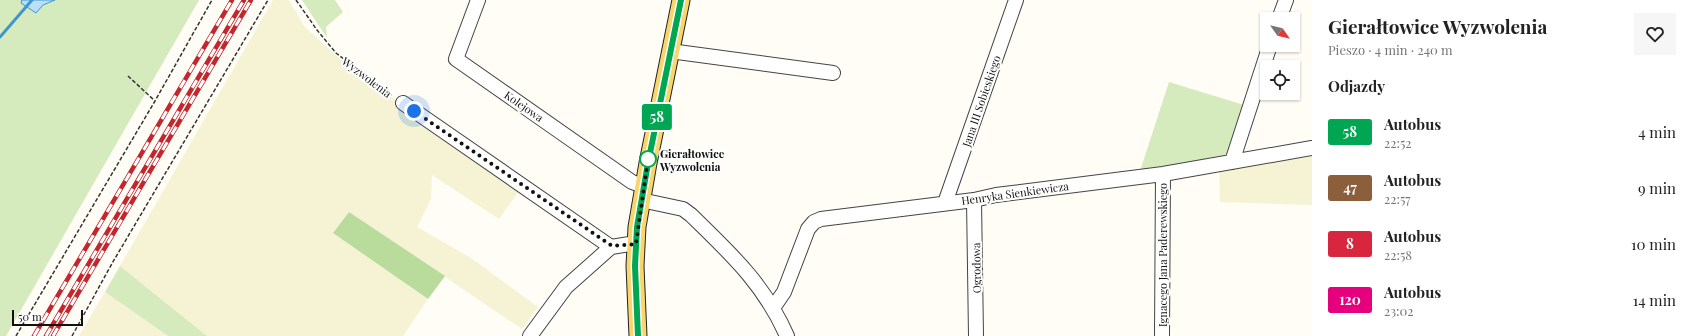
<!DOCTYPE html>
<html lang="pl">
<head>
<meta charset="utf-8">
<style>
	body { margin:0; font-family:"Playfair Display",serif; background:#f6f6f6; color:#222; height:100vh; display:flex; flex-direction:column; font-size:15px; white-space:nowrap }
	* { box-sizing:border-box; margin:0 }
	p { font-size:13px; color:#767676 }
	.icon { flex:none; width:22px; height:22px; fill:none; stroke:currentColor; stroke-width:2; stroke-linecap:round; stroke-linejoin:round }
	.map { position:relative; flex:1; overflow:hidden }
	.panel { display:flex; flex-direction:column; background:#fff; width:380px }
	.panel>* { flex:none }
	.badge { padding:0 8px; border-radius:3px; font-size:14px; line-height:26px }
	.needle { width:26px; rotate:124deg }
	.tools { position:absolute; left:1260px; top:12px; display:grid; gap:8px }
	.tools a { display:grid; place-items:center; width:40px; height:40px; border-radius:0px; background:#fff; box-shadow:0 1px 3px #0004; font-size:20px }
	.scale { position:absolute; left:12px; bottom:10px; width:71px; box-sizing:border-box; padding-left:4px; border:2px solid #111; border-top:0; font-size:11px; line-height:14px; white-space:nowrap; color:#111; -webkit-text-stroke:3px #fff; paint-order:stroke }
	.you { position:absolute; width:20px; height:20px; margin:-10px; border:3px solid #fff; border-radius:50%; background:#1a73e8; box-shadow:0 0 0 6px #1a73e833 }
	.map>.badge { position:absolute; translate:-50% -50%; box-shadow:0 0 0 2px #fff }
	h2 { padding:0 16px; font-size:15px; line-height:36px }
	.round { display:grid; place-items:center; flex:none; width:42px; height:42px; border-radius:0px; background:#f6f6f6 }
	.headline { display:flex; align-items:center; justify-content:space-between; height:68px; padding:0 16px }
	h1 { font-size:19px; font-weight:700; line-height:30px }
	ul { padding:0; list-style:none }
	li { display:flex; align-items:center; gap:12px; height:56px; padding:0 16px }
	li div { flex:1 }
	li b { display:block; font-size:15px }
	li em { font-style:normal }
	li .badge { min-width:44px; font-weight:700; text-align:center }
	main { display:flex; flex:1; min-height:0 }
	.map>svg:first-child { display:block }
	.farmland { fill:#f6f3d4 }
	.green { fill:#d5ebbd }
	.forest { fill:#b9dc9c }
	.water { fill:#b9e0f7; stroke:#3f96cf }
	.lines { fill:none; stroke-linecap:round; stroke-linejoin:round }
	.stream { stroke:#3f96cf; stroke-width:3 }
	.minor-casing { stroke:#444; stroke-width:16 }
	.major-casing { stroke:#222; stroke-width:19 }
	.path { stroke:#333; stroke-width:1.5; stroke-dasharray:4 2; stroke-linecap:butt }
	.minor { stroke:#fff; stroke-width:14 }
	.major { stroke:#f9d66b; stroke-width:17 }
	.rail-casing { stroke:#c4262e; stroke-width:4.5 }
	.rail { stroke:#fff; stroke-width:3; stroke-dasharray:9; stroke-linecap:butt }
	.line-casing { stroke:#fff; stroke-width:9 }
	.line { stroke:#00a651; stroke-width:6 }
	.walk { stroke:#111; stroke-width:4; stroke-dasharray:0 7.2 }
	.stop-dot { fill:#fff; stroke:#00a651; stroke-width:2 }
	.labels { text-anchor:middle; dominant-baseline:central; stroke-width:4; stroke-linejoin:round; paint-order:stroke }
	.street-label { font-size:11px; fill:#111; stroke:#fff }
	.stop-label { font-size:11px; font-weight:bold; fill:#111; stroke:#fff; text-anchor:start }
</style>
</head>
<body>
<main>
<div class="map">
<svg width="1312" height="336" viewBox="0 0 1312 336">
	<rect width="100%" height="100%" fill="#fffdf5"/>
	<path class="farmland" d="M273 0H289L304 26 352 70 521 188 499 219 432 175 431 199 417 227 471 258 538 307 522 329 349 212 333 233 428 299 403 336H207L120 266Z
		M1312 153V205L1220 202 1219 168Z
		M105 292 168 336H79Z"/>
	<path class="green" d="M0 0H199L6 336H0Z
		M302 0H335L343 12 326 27 327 38Z
		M1169 82 1244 105 1226 158 1140 171Z
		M120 266 207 336H168L105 292Z"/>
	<path class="forest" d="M349 212 445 276 428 299 333 233Z"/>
	<path class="water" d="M22 0H55L43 5 36 13 21 3Z"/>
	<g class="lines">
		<path class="stream" d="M0 37 32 0"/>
		<g class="minor-casing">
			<path id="minor" d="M478 0 456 59 632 182 643 186
				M1279 19 1286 0
				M670 51 833 73
				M403 103 611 247
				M1232 162 1270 45
				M641 200 683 209 691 215C731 254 764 284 787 336
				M974 200 976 336
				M945 203 1016 0
				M773 308 784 292 808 229 814 222 821 219 974 200 996 195 1163 174 1312 148
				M530 336 566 287 611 247 636 243
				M1162 336 1163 174"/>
		</g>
		<g class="major-casing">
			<path id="major" d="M638 336 635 266 637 227 648 163 681 0"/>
		</g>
		<path class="path" d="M296 0 317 30 336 53 393 96
			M128 76 155 101
			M16 336 155 101 212 0
			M72 336 114 260 268 0"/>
		<use href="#minor" class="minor"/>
		<use href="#major" class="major"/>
		<g class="rail-casing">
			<path id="rail" d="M34 336 232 0
				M46 336 244 0
				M53 336 251 0"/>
		</g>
		<use href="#rail" class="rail"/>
	</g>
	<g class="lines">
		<g class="line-casing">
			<path id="line" d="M638 336 635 266 637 227 648 163 681 0"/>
		</g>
		<use href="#line" class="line"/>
		<path class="walk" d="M414 111 612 246 636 244 648 159"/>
	</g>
	<circle class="stop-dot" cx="648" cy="159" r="8"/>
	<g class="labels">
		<g class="street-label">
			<text transform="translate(367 77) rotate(37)">Wyzwolenia</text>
			<text transform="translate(981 101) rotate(-71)">Jana III Sobieskiego</text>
			<text transform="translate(524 106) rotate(35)">Kolejowa</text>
			<text transform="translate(1015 193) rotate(-8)">Henryka Sienkiewicza</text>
			<text transform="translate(1162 255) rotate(-90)">Ignacego Jana Paderewskiego</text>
			<text transform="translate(976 268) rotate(-91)">Ogrodowa</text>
		</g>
		<g class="stop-label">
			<text x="660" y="153">Gierałtowice<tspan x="660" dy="13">Wyzwolenia</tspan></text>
		</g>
	</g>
</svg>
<div class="tools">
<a><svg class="needle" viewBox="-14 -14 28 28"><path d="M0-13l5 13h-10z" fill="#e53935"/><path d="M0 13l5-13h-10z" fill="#767676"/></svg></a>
<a><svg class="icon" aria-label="locate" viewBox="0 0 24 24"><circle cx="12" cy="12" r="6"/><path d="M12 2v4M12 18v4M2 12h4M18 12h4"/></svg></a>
</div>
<div class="scale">50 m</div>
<div class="you" style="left:414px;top:111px"></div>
<b class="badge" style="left:657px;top:117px;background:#00a651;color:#fff">58</b>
</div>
<section class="panel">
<div class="headline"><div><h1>Gierałtowice Wyzwolenia</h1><p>Pieszo · 4 min · 240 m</p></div><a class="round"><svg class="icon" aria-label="heart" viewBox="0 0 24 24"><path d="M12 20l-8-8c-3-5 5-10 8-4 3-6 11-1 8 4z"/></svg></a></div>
<h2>Odjazdy</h2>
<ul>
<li><span class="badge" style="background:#00a651;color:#fff">58</span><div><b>Autobus</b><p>22:52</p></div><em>4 min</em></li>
<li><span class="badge" style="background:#8b5e3c;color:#fff">47</span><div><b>Autobus</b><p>22:57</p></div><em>9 min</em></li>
<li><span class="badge" style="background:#d7263d;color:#fff">8</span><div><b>Autobus</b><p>22:58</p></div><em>10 min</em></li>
<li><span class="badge" style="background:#e6007e;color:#fff">120</span><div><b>Autobus</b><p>23:02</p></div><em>14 min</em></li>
</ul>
</section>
</main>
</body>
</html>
